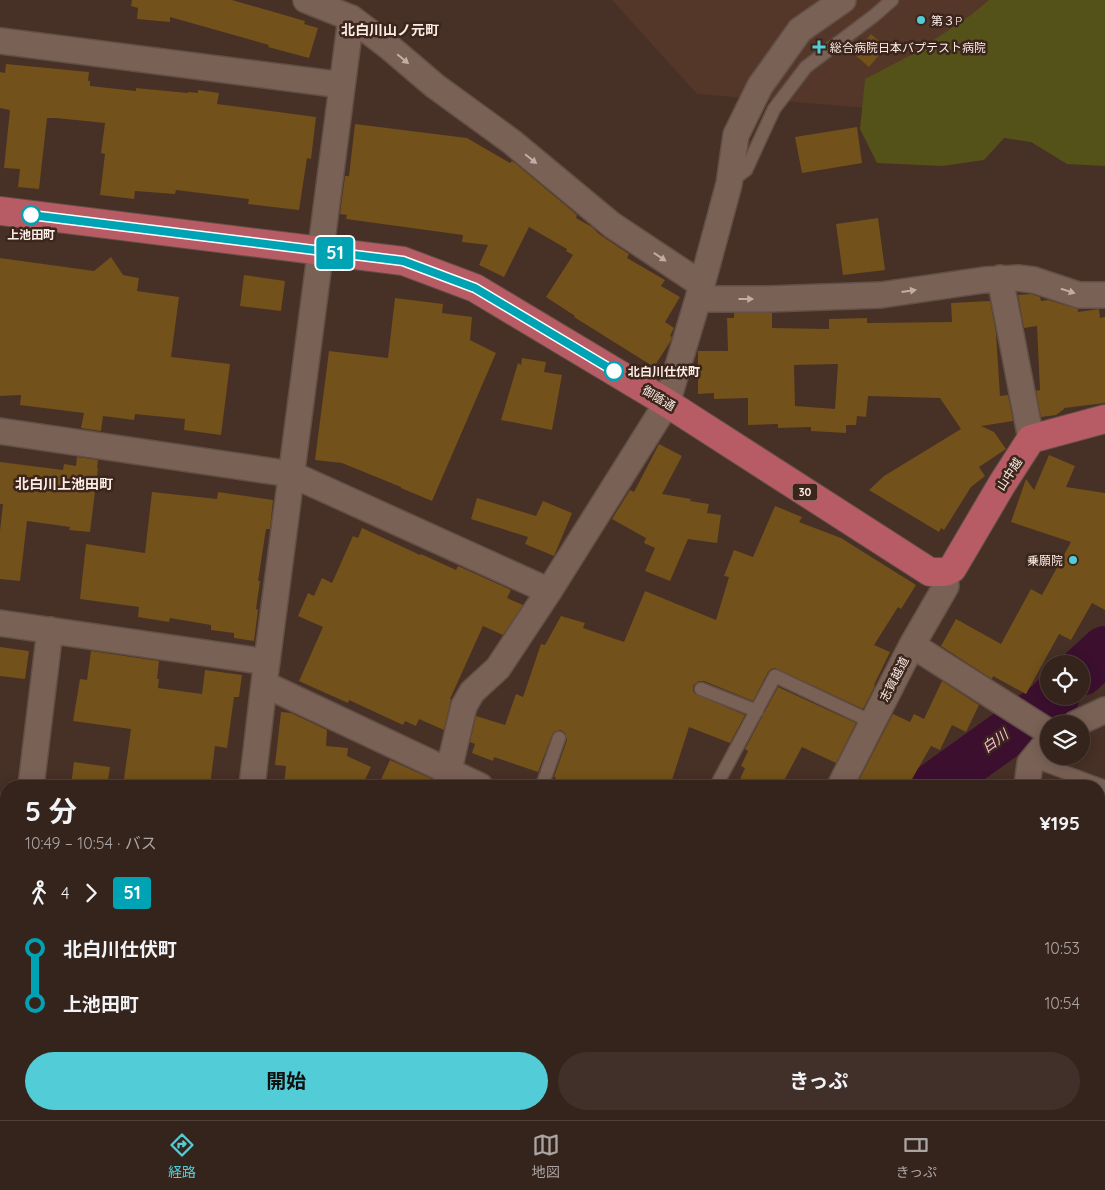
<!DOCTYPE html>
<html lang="ja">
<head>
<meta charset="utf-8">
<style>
	body { margin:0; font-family:Quicksand,"Noto Sans JP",sans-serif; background:#403029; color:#f1f3f6; height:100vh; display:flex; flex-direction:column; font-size:19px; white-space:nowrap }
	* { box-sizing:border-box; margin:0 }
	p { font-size:16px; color:#aaa4a3 }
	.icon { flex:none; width:28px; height:28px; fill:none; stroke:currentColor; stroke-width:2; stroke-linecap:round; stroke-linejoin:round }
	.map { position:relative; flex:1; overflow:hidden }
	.side { position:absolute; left:0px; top:780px; width:1105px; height:340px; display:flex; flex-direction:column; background:#35241c; border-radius:20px 20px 0 0; box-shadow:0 2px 12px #0003,0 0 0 1px #4f413b }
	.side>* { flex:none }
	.badge { padding:0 10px; border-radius:4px; font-size:18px; line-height:32px }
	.fabs { position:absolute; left:1040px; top:655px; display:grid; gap:10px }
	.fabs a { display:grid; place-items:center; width:50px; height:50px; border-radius:50%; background:#35241c; box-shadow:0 2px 12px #0003,0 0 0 1px #4f413b; font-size:25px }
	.map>.badge { position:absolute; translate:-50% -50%; box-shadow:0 0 0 2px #fff }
	.legs { display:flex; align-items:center; gap:8px; height:55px; padding:0 25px; font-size:16px }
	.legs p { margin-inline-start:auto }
	.overview { display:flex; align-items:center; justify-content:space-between; height:85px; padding:0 25px }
	h1 { font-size:28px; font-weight:700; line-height:38px }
	.action { display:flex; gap:10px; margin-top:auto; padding:10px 25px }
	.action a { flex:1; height:58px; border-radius:30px; background:#52ccd6; color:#111; font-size:20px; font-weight:700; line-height:58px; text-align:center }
	.action a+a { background:#403029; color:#f1f3f6 }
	ul { padding:0 25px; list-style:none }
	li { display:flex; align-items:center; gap:18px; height:55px; font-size:19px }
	li i { display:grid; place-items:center; width:8px; height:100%; margin:0 6px; background:currentColor }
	li i::after { content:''; width:12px; height:12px; margin:-6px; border:4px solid; border-radius:50%; background:#35241c }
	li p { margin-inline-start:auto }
	li:first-child i { background:linear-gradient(#0000 50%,currentColor 0) }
	li:last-child i { background:linear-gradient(currentColor 50%,#0000 0) }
	.menu { display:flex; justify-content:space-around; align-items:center; height:70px; border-top:1px solid #4f413b; background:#35241c; font-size:14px; color:#aaa4a3 }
	.menu a { display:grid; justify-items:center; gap:2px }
	.menu .on { color:#52ccd6 }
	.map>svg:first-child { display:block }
	.built { fill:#543729 }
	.green { fill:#545219 }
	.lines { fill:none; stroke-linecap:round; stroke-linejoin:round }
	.river { stroke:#3c0f2f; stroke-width:48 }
	.building { fill:#72511a; fill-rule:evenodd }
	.lane-casing { stroke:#624f46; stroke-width:15 }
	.street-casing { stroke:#624f46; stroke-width:28 }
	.primary-casing { stroke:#624f46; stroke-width:30 }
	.lane { stroke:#7a6156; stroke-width:12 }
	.street { stroke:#7a6156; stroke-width:25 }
	.primary { stroke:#b75b64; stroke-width:28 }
	.oneway { fill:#c2ada5 }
	.line-1-casing { stroke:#fff; stroke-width:11 }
	.line-1 { stroke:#00a3b4; stroke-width:8 }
	.poi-dot { fill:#52ccd6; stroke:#3c261c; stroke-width:2 }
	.stop-1-dot { fill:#fff; stroke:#00a3b4; stroke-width:2.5 }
	.labels { text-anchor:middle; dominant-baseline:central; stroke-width:5; stroke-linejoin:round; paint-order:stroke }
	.shield { fill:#3c261c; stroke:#c2b1a9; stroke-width:1 }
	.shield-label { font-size:11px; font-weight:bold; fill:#fcece6 }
	.poi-label { font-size:12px; fill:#fcece6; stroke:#3c261c; text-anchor:start }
	.stop-label { font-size:12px; font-weight:bold; fill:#fcece6; stroke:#3c261c }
	.street-label { font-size:12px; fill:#fcece6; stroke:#3c261c }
	.neighbourhood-label { font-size:14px; font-weight:bold; fill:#fcece6; stroke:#3c261c }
	.water-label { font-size:14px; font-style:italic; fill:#fab9e1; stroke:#3c261c }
</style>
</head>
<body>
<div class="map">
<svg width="1105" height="1120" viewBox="0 0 1105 1120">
	<rect width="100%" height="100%" fill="#473026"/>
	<path class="built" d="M612 0H1038L905 111 697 94Z"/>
	<path class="green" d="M989 0H1105V166L1067 164 1031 142 1004 138 984 160 942 166 877 163 860 129 865 79 913 54 971 15Z"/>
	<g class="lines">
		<path class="river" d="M1081 672 1105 650
			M934 786 1047 705 1056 696
			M712 1120 715 1114"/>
	</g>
	<path class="building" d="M132 0H232L305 21 304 24 318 28 309 58 268 47 269 45 170 17V22L137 19 138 8 131 6Z
		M871 34 886 47 869 67 854 54Z
		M6 64 89 72 88 81H90V86L136 91V88L188 93V92L198 93V90L219 93 217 104 316 117 311 159 307 158 299 210 248 204 249 199 176 190 175 194 135 191 134 199 100 195 105 154 101 153 105 123 56 118H47L39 189 18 187 20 169 4 168 10 110 0 108V72L5 73Z
		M355 124 467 138 510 163 512 161 515 163 577 215 576 218 592 227 599 234 629 254 627 258 665 280 661 286 680 297 665 322 674 328 670 336 672 337 670 342 654 367 574 317 575 316 546 297 573 255 566 251 567 249 529 227 504 277 479 265 488 245 462 242 463 235 346 219 347 215 340 214 345 176H349Z
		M857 127 862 163 802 173 795 137Z
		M878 218 885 270 843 275 836 224Z
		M111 257 123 275 139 278 137 291 179 297 171 357 230 364 221 435 184 430 185 419 135 414 134 420 103 416 101 431 81 428 84 413 20 405 21 395 0 396V258L94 271Z
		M244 275 285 281 281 311 240 306Z
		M1031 294 1040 297 1041 301 1048 300 1078 309V312L1099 309 1100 318 1105 317V403L1064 408V409L1056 415 1041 417 1036 391 1040 390 1037 326 1024 328 1018 295Z
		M395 298 443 304 442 313 472 317 470 340 496 353 432 501 401 488V487L342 463 315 460 329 351 388 358Z
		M990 301 996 333 1000 396 1008 395 1013 421 981 426 994 432 1006 449 979 467 985 476 971 487 944 530 941 528 939 532 869 490 884 476 961 429 940 398 868 396 866 417 857 416 856 425H846V433L811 431V427L778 428V424L748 425V398L714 399V393L698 394V351H728L727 318H734V313H772V328L829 329V319L867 318V323L952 322 951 303ZM838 364 835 409 795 406 794 365Z
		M522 358 546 362 544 372 562 375 552 430 501 420 518 363 521 365Z
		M659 444 682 456 662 494 691 499 690 501 709 504 707 513 721 515 717 543 688 539 670 581 645 571 655 548 644 543 646 538 612 519 630 490 634 492Z
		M1049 455 1075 466 1066 487 1105 493V610L1092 603 1071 640 1059 634 1026 694 993 676 992 679 941 646 956 619 1001 644 1031 589 1042 595 1071 542 1011 522 1026 479 1034 490Z
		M77 457 98 460 97 468H98L90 532 69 530 70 527 27 521 20 581 0 579V531L3 504H0V462L63 470 64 464 76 466Z
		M152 492 217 499 218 492 273 500 270 529H266L258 581H260L256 609 258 610 254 641 234 638V633L211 630V625L170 618 169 622 138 617 139 607 80 599 86 544 145 553Z
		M477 498 536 516 543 501 572 513 554 556 525 544 528 537 471 519Z
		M775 506 802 517 799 522 841 538 916 585 901 609 898 607 874 645 890 652 874 685 875 686 863 709 775 668 771 669 768 672 753 701 704 681H699L696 683 693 686V691L695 694 745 715 730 743 689 727 670 786H553L556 778 554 777 567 740 565 733 561 730 554 732 552 735 538 772 494 757 493 761 472 753 475 744 470 742 476 716 505 725 516 694 523 697 541 644 545 645 561 616 585 623 583 628 624 642 645 591 716 620 729 577 724 576 734 550 753 557Z
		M362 528 420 555 421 554 456 570 458 566 511 590 507 598 523 605 503 635 483 626 450 699H451L444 730 419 719 416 726 405 721 403 725 349 700 348 703 299 681 323 627 298 616 308 593 314 596 322 578 332 583 353 536 358 538Z
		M0 647 29 651 25 679 0 676Z
		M91 651 159 661 157 679H159L158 688 202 694 205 670 242 675 239 697H234L227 748 215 746 210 786H184L124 779 131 729 73 721 80 679 87 680Z
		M942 681 979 705 966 732 952 725 940 750 931 746 908 786H856L893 714 910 722 914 714 924 719Z
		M778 687 856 723 836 763 802 747 781 786H737L745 768 741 766 748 751 745 749Z
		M281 712 291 713 327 730 326 746 348 748 347 756 371 767 362 786H284L286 766 275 765Z
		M390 760 432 779 431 786H378Z
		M74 762 110 767 107 786H71Z"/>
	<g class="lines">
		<g class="lane-casing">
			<path id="lane" d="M731 181 746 170 774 109 806 67 875 15 892 0
				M701 689 757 711
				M1033 758 1040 763 1105 787
				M542 786 559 738
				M716 786 775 676 872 722
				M389 1114 399 1120
				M209 1120V1114"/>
		</g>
		<g class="street-casing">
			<path id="street" d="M306 0 351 18 388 46 435 86 512 142 612 225 701 284
				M0 41 342 85
				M1000 278 1031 439
				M698 299H768L881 295 984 280 1018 278 1034 280 1079 295H1105
				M0 431 291 474 549 591
				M0 623 267 662
				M912 645 1049 732
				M264 684 480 786
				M1075 724 1105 710
				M31 786 50 630
				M252 786 264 684 351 18
				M445 786 464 706 472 692 498 668 549 591 667 403 698 299 729 184 736 135 760 86 800 30 843 0
				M840 786 912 645 946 586 945 572
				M1027 786 1030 763 1049 740
				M2 1018 6 986
				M872 1114 888 1120
				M619 1120 623 1114
				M734 1120 738 1114
				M985 1120 986 1114"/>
		</g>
		<g class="primary-casing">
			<path id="primary" d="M0 211 403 261 475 288 667 403 930 572H945L952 569 1002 484 1031 439 1105 419"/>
		</g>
		<use href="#lane" class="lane"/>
		<use href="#street" class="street"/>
		<use href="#primary" class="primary"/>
	</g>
	<defs><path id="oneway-solid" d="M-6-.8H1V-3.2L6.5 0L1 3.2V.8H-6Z" transform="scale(1.25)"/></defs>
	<g class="oneway">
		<use href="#oneway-solid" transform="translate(403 59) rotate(40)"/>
		<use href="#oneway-solid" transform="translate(531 159) rotate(39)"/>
		<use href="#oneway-solid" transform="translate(660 257) rotate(34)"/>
		<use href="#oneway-solid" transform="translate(909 291) rotate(-8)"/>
		<use href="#oneway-solid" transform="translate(1068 291) rotate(18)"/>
		<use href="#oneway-solid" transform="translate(746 299)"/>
	</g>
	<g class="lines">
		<g class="line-1-casing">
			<path id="line-1" d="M31 215 403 261 475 288 614 371"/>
		</g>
		<use href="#line-1" class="line-1"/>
	</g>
	<g class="poi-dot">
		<circle cx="921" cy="20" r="5"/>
		<path d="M816.5 39.5h5v5h5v5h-5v5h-5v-5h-5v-5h5z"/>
		<circle cx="1073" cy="560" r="5"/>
	</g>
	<g class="stop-1-dot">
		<circle cx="31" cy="215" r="9"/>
		<circle cx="614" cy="371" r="9"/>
	</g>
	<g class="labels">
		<rect class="shield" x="792.5" y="483.5" width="25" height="17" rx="4"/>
		<g class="shield-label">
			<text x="805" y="492">30</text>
		</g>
		<g class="poi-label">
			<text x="931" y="20">第３P</text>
			<text x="830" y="47">総合病院日本バプテスト病院</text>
			<text x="1063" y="560" text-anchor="end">乗願院</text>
		</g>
		<g class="stop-label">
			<text x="31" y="234">上池田町</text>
			<text x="628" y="371" text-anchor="start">北白川仕伏町</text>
		</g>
		<g class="street-label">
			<text transform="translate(659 398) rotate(31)">御蔭通</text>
			<text transform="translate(1009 474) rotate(-57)">山中越</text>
			<text transform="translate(894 679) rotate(-63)">志賀越道</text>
		</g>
		<g class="neighbourhood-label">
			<text x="390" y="30">北白川山ノ元町</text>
			<text x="64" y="484">北白川上池田町</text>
		</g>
		<g class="water-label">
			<text transform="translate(995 741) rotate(-36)">白川</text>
		</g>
	</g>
</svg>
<div class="fabs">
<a><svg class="icon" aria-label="locate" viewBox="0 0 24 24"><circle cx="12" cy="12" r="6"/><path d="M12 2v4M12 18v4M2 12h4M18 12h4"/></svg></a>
<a><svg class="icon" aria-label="layers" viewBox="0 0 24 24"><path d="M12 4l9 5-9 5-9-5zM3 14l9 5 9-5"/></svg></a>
</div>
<b class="badge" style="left:335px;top:253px;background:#00a3b4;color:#fff">51</b>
<section class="side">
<div class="overview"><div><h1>5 分</h1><p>10:49 – 10:54 · バス</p></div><b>¥195</b></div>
<div class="legs"><svg class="icon" aria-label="walk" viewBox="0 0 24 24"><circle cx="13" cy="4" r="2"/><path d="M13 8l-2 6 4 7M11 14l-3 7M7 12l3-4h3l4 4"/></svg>4<svg class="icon" aria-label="forward" viewBox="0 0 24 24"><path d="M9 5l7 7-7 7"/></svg><b class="badge" style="background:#00a3b4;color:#fff">51</b></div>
<ul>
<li><i style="color:#00a3b4"></i><b>北白川仕伏町</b><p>10:53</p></li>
<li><i style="color:#00a3b4"></i><b>上池田町</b><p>10:54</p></li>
</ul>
<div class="action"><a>開始</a><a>きっぷ</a></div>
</section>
</div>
<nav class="menu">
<a class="on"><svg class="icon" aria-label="directions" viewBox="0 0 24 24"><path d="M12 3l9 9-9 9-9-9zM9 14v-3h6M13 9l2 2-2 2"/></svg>経路</a>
<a><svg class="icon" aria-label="map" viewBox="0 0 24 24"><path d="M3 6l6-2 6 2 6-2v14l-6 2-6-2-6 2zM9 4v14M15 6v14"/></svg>地図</a>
<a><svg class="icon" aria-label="tickets" viewBox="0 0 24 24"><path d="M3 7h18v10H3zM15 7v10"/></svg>きっぷ</a>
</nav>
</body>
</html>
